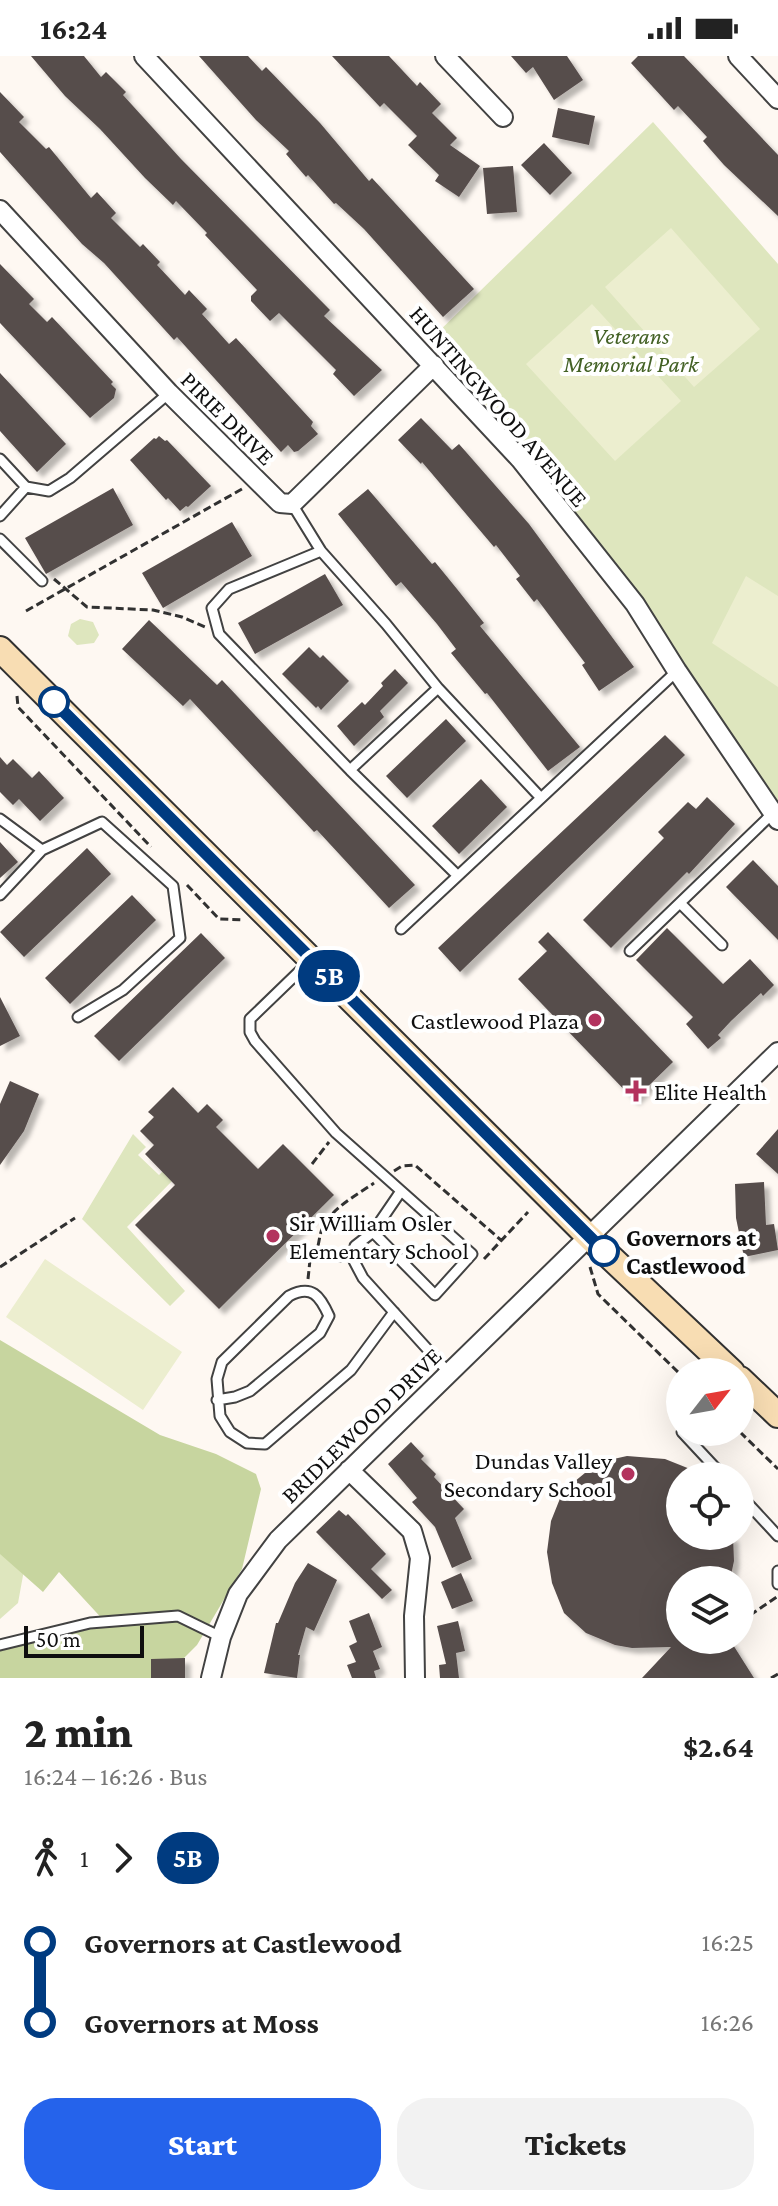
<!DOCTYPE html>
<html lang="en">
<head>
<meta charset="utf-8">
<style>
	body { margin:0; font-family:"Crimson Pro",serif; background:#f2f2f2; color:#222; height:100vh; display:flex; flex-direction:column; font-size:30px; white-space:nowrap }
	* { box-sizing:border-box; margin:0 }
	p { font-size:26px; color:#767676 }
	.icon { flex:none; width:44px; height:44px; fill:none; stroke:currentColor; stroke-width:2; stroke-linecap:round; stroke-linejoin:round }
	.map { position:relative; height:1622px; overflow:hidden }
	.sheet { display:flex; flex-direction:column; background:#fff; flex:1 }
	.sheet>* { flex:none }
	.badge { padding:0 16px; border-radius:26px; font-size:28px; line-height:52px }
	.needle { width:52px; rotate:59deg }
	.controls { position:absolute; left:666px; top:1302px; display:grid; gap:16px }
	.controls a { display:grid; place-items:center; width:88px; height:88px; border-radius:50%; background:#fff; box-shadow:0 8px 32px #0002; font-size:40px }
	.scale { position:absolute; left:24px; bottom:20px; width:120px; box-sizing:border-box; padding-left:8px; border:4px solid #0f0f0f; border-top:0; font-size:22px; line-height:28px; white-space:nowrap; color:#0f0f0f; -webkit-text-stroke:6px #fff; paint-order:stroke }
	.map>.badge { position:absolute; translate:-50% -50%; box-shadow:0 0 0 4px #fff }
	.legs { display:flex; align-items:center; gap:12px; height:88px; padding:0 24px; font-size:26px }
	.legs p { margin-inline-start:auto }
	.head { display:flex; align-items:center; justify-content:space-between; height:136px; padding:0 24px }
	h1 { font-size:44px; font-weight:800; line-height:60px }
	.action { display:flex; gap:16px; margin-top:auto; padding:16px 24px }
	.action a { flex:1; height:92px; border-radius:32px; background:#2563eb; color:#fff; font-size:32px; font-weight:800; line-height:92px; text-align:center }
	.action a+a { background:#f2f2f2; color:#222 }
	ul { padding:0 24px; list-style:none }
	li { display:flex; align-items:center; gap:28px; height:80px; font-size:30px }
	li i { display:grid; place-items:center; width:12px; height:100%; margin:0 10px; background:currentColor }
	li i::after { content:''; width:20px; height:20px; margin:-10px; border:6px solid; border-radius:50%; background:#fff }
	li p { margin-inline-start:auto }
	li:first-child i { background:linear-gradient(#0000 50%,currentColor 0) }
	li:last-child i { background:linear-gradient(currentColor 50%,#0000 0) }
	.status { display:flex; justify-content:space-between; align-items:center; height:56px; padding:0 40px; background:#fff; direction:ltr }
	.status svg { height:22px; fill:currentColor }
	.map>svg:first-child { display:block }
	.green { fill:#dee6be }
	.forest { fill:#c7d59f }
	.pitch { fill:#eceecf }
	.building { fill:#574d4c; filter:url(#shadow) }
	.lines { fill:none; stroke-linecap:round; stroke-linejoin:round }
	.service-casing { stroke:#424242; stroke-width:13 }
	.minor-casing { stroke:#424242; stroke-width:22 }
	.secondary-casing { stroke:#313131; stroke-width:28 }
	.path { stroke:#313131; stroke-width:3; stroke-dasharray:8 4; stroke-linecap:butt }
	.service { stroke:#fff; stroke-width:9 }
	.minor { stroke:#fff; stroke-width:18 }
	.secondary { stroke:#f8ddb3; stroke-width:24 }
	.line-1-casing { stroke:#fff; stroke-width:18 }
	.line-1 { stroke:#003b80; stroke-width:12 }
	.stop-1-dot { fill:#fff; stroke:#003b80; stroke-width:4 }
	.poi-dot { fill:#b3335e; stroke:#fff; stroke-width:3 }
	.labels { text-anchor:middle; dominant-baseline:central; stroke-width:8; stroke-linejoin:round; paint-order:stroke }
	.park-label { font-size:24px; font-style:italic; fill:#436125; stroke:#fff }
	.street-label { font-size:24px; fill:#0f0f0f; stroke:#fff }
	.poi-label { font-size:24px; fill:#0f0f0f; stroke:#fff; text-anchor:end }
	.stop-label { font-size:24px; font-weight:bold; fill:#0f0f0f; stroke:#fff; text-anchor:start }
</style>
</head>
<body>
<div class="status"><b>16:24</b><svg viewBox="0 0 49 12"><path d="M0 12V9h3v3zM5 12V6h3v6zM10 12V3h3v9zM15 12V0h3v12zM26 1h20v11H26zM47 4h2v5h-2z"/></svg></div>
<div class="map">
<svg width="778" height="1622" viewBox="0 0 778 1622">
	<defs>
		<filter id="shadow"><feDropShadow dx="5.5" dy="5.5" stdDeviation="2" flood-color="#0004"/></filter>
	</defs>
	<rect width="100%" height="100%" fill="#fef8f2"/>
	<path class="green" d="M653 66 778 208V751C728 673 678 594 623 519 563 437 497 359 429 285Z
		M80 563 93 566 99 579 94 587 77 589 68 580 71 568Z
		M133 1078 146 1091 138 1099 159 1119 166 1112 176 1121 127 1171 185 1235 170 1250 82 1163Z
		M0 1442 30 1481 18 1547 0 1563Z"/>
	<path class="forest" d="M0 1284 160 1379 216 1398 256 1418 261 1433 242 1513 197 1589 164 1622H0V1595L107 1568 59 1516 43 1536 0 1498Z"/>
	<path class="pitch" d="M671 172 760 273 694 331 605 231Z
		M592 248 681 345 615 405 526 308Z
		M746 520 778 540V631L712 587Z
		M45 1203 182 1296 143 1354 6 1261Z"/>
	<path class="building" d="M31 0H84L101 21 106 16 126 36 123 39 181 103 330 254 324 260 382 314 354 340 333 318 336 314 279 257 270 265 251 245V240L257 234 205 179 207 177 176 145 173 149 145 122 100 73 65 40Z
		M199 0H248L262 15 266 11 320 67 369 125 372 122 474 233 443 261 364 173 336 147 334 148 308 119 306 121 286 98 289 95 256 64Z
		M332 0H389L417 30 420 26 441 48 432 57 457 82 450 89 480 110 459 141 435 125 439 119 408 89 417 80 384 47 380 51Z
		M511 0H567L583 24 554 44 533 11 526 17Z
		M638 0H684L778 99V160L724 109 703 85 707 81 678 50 674 54 631 7Z
		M0 36 24 61 19 66 46 93 49 91 91 142 97 136 116 157 111 162 140 191 143 188 160 206 157 209 185 239 189 234 207 253 202 258 229 288 236 282 313 366 311 370 318 378 298 395 294 396 288 389 281 396 177 281 174 284 104 207 82 188 0 96Z
		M558 52 595 60 589 89 552 81Z
		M544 87 572 117 550 139 521 109Z
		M513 110 517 156 487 158 483 112Z
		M0 208 34 243 29 248 47 266 52 261 113 326 111 328 116 333 114 342 90 362 0 267Z
		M0 317 66 388 37 416 0 375Z
		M421 362 452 394 459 388 529 468 634 611 599 635 582 609 585 607 537 543 534 546 516 523 520 520 496 489 494 491 422 406 421 408 398 384Z
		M159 380 165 385 167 384 211 430 188 451 186 450 180 455 168 442 166 444 130 404 154 382 156 383Z
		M113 432 133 469 46 518 25 482Z
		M368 433 432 508 435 506 457 533 484 567 480 570 580 691 548 715 487 637 485 638 451 597 456 593 437 568 401 526 396 530 338 458Z
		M232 466 252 500 163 552 142 517Z
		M325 518 343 549 255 598 238 567Z
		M149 564 217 629 222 624 415 829 389 852 317 774 314 776 190 643 183 650 122 593Z
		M309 591 320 602 323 599 349 625 321 654 318 650 316 652 282 618Z
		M395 613 408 627 380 655 384 661 354 690 337 670 362 646 365 649 383 630 381 627Z
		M446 663 466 685 407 742 386 720Z
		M665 679 685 699 460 916 438 892Z
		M0 701 7 709 13 703 32 722 39 715 64 742 40 765 19 743 13 749 0 736Z
		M481 723 507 751 459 798 432 770Z
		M707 741 735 768 689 818 687 816 611 892 583 864 664 782 658 776 688 746 696 753Z
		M0 786 18 806 0 822Z
		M87 792 111 818 24 901 0 876Z
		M753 804 778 830V884L726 831Z
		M132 839 156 864 70 948 45 922Z
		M667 872 723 928 750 903 774 929 763 940 761 937 731 965 718 979 721 982 708 993 686 968 693 961 636 904Z
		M548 876 673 1006 634 1044 518 923 547 895 538 886Z
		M201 877 225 902 119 1005 94 980Z
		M0 941 20 980 0 990Z
		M10 1025 39 1038 24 1075 0 1109V1048Z
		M173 1031 198 1057 207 1048 223 1064 216 1071 258 1113 283 1088 334 1139 219 1253 135 1169 175 1129 145 1098 154 1089 140 1075 154 1061 148 1056Z
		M778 1073V1118L756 1098Z
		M764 1126 766 1169 774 1168 778 1194 744 1201 736 1162 735 1128Z
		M411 1386 424 1400 421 1403 436 1418 434 1421 464 1453 455 1462 472 1503 452 1512 435 1471 412 1446 417 1442 388 1408Z
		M627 1400 665 1403 705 1419 680 1420V1480H733L734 1505 730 1524H680V1584H730L754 1622H642L671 1591 632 1592 615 1589 586 1577 564 1557 552 1527 547 1496 551 1465 563 1435 591 1412 609 1404Z
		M339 1454 346 1460 348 1458 386 1498 371 1513 392 1534 382 1543 316 1476Z
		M308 1507 337 1524 314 1575 306 1571 298 1599H300L297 1622 264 1617 276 1567H278L295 1527Z
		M461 1517 473 1545 452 1553 441 1526Z
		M369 1557 382 1591 373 1595 380 1613 374 1615 376 1622H352L347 1609 356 1606 349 1590 357 1586 349 1565Z
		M458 1565 465 1595 456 1597 459 1622H440L439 1609 446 1608 437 1570Z
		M185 1602V1622H151V1603Z"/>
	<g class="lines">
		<g class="service-casing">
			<path id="service" d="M0 403 26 431 49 435 70 422 169 337
				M292 448 321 495 386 568 438 632 541 742
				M0 460 26 431
				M0 483 42 525
				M321 495 229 533 212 552 219 578 350 714 457 819
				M350 714 438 632
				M0 763 42 794
				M0 839 42 794 102 766 173 830 180 882 123 934 78 961
				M680 847 722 889
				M401 873 677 615
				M630 895 773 757
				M309 906 250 963V976L255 985 336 1077 472 1198 435 1239 373 1176
				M401 1135 373 1176 355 1190 354 1205 363 1222 449 1317
				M217 1344 235 1341 250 1335 320 1277 329 1260C320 1240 312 1228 289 1240L222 1306 217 1323 220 1360 230 1376 247 1387 265 1388 351 1314 394 1256
				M682 1376 723 1420
				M740 1439 778 1480
				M778 1515V1528
				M0 1589 90 1567 178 1560 221 1581"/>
		</g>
		<g class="minor-casing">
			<path id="minor" d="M144 0 520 403 635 548 677 615 778 764
				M445 0 503 61
				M738 0 778 43
				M0 154 169 337 280 447 292 448 434 309
				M349 1414 412 1475 420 1502 414 1560 415 1622
				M211 1622 221 1581 238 1538 278 1484 778 996"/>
		</g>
		<g class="secondary-casing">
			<path id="secondary" d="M0 593 589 1181 732 1316
				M740 1323 778 1359"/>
		</g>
		<path class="path" d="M54 523 87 551 153 554 182 561 205 571
			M26 555 242 433
			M17 640 18 651 151 791
			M187 829 219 863 244 864
			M312 1108 329 1086
			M394 1115 402 1110 415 1109 502 1185
			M293 1188 310 1204 342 1205
			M484 1203 528 1156
			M0 1211 75 1162
			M590 1211 598 1238 680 1318
			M308 1223 310 1204C321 1196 317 1180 324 1169 335 1150 357 1139 374 1127
			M740 1376 778 1413
			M740 1566 778 1540
			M771 1622 778 1618"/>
		<use href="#service" class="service"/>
		<use href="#minor" class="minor"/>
		<use href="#secondary" class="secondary"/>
	</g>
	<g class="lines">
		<g class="line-1-casing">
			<path id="line-1" d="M54 646 604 1195"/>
		</g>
		<use href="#line-1" class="line-1"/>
	</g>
	<g class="stop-1-dot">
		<circle cx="54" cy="646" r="14"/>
		<circle cx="604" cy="1195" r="14"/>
	</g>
	<g class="poi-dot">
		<circle cx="595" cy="964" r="8"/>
		<path d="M632 1023h8v8h8v8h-8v8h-8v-8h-8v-8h8z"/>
		<circle cx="273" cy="1180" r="8"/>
		<circle cx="628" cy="1418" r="8"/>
	</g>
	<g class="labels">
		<g class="park-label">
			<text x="631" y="279">Veterans<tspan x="631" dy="28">Memorial Park</tspan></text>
		</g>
		<g class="street-label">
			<text transform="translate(499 350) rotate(49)">HUNTINGWOOD AVENUE</text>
			<text transform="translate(228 362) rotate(45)">PIRIE DRIVE</text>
			<text transform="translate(361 1369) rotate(-44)">BRIDLEWOOD DRIVE</text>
		</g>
		<g class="poi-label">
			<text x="579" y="964">Castlewood Plaza</text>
			<text x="654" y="1035" text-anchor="start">Elite Health</text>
			<text x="289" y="1166" text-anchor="start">Sir William Osler<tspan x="289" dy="28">Elementary School</tspan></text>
			<text x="612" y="1404">Dundas Valley<tspan x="612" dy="28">Secondary School</tspan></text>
		</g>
		<g class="stop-label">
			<text x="626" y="1181">Governors at<tspan x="626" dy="28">Castlewood</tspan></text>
		</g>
	</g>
</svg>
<div class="controls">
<a><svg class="needle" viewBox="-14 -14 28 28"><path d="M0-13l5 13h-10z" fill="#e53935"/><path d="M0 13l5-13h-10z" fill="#767676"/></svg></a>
<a><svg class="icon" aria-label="locate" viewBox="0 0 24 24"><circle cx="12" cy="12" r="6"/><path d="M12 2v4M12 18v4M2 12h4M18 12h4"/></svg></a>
<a><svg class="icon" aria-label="layers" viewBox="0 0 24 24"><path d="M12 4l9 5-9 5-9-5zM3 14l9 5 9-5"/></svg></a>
</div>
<div class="scale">50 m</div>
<b class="badge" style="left:329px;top:920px;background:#003b80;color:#fff">5B</b>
</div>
<section class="sheet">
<div class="head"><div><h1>2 min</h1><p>16:24 – 16:26 · Bus</p></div><b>$2.64</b></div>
<div class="legs"><svg class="icon" aria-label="walk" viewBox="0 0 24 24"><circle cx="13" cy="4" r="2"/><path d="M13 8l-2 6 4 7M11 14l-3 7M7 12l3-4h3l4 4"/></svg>1<svg class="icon" aria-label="forward" viewBox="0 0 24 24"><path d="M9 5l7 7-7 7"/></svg><b class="badge" style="background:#003b80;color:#fff">5B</b></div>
<ul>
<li><i style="color:#003b80"></i><b>Governors at Castlewood</b><p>16:25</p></li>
<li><i style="color:#003b80"></i><b>Governors at Moss</b><p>16:26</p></li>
</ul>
<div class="action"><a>Start</a><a>Tickets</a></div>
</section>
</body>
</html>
